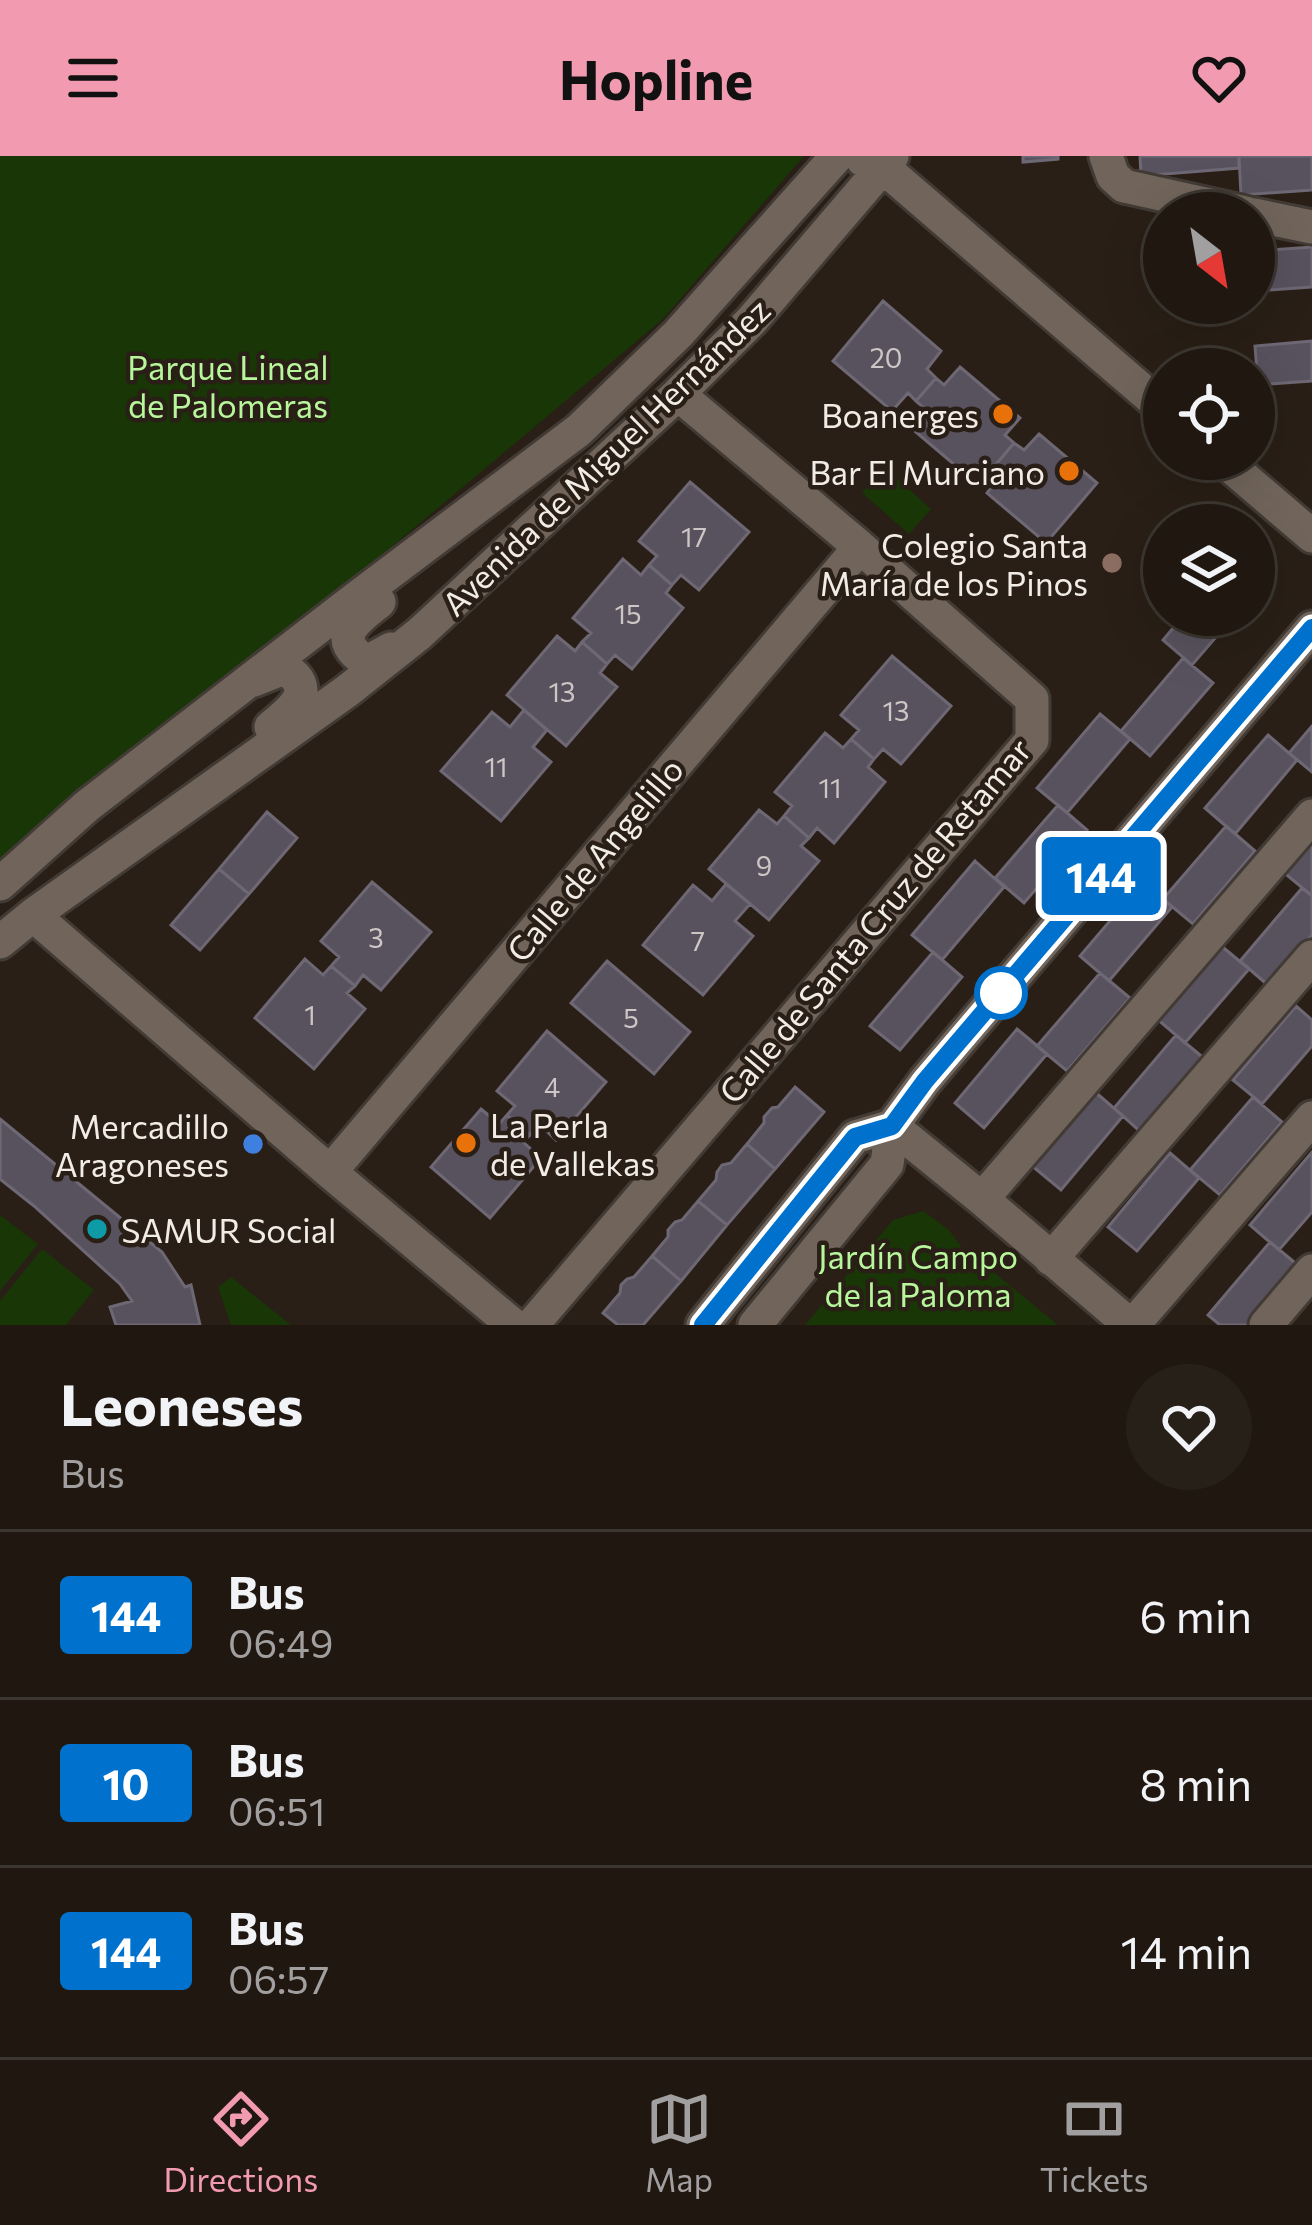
<!DOCTYPE html>
<html lang="en">
<head>
<meta charset="utf-8">
<style>
	body { margin:0; font-family:Commissioner,sans-serif; background:#272019; color:#f1f3f6; height:100vh; display:flex; flex-direction:column; font-size:45px; white-space:nowrap }
	* { box-sizing:border-box; margin:0 }
	p { font-size:39px; color:#a19f9f }
	.icon { flex:none; width:66px; height:66px; fill:none; stroke:currentColor; stroke-width:2; stroke-linecap:round; stroke-linejoin:round }
	.map { position:relative; height:1169px; overflow:hidden }
	.panel { display:flex; flex-direction:column; background:#1f1710; flex:1 }
	.panel>* { flex:none }
	.badge { padding:0 24px; border-radius:9px; font-size:42px; line-height:78px }
	.needle { width:78px; rotate:149deg }
	.fabs { position:absolute; left:1143px; top:36px; display:grid; gap:24px }
	.fabs a { display:grid; place-items:center; width:132px; height:132px; border-radius:50%; background:#1f1710; box-shadow:0 12px 48px #0002,0 0 0 3px #3c3630; font-size:60px }
	.map>.badge { position:absolute; translate:-50% -50%; box-shadow:0 0 0 6px #fff }
	.round { display:grid; place-items:center; flex:none; width:126px; height:126px; border-radius:63px; background:#272019 }
	.overview { display:flex; align-items:center; justify-content:space-between; height:204px; padding:0 60px }
	h1 { font-size:57px; font-weight:700; line-height:90px }
	ul { padding:0; list-style:none }
	li { display:flex; align-items:center; gap:36px; height:168px; padding:0 60px; border-top:3px solid #3c3630 }
	li div { flex:1 }
	li b { display:block; font-size:45px }
	li em { font-style:normal }
	li .badge { min-width:132px; font-weight:700; text-align:center }
	header { display:flex; justify-content:space-between; align-items:center; height:156px; padding:0 60px; background:#f29aaf; color:#111; font-size:54px; font-weight:700 }
	.menu { display:flex; justify-content:space-around; align-items:center; height:168px; border-top:3px solid #3c3630; background:#1f1710; font-size:33px; color:#a19f9f }
	.menu a { display:grid; justify-items:center; gap:6px }
	.menu .selected { color:#f29aaf }
	.map>svg:first-child { display:block }
	.green { fill:#183606 }
	.building { fill:#58525e; stroke:#6e6774; stroke-width:3 }
	.lines { fill:none; stroke-linecap:round; stroke-linejoin:round }
	.minor-casing { stroke:#423b35; stroke-width:39 }
	.minor { stroke:#71655b; stroke-width:33 }
	.line-casing { stroke:#fff; stroke-width:27 }
	.line { stroke:#0072ce; stroke-width:18 }
	.food-dot { fill:#e8710a; stroke:#291f16; stroke-width:4.5 }
	.education-dot { fill:#8d6e63; stroke:#291f16; stroke-width:4.5 }
	.stop-dot { fill:#fff; stroke:#0072ce; stroke-width:6 }
	.shop-dot { fill:#3f7fe0; stroke:#291f16; stroke-width:4.5 }
	.culture-dot { fill:#0f9aa8; stroke:#291f16; stroke-width:4.5 }
	.labels { text-anchor:middle; dominant-baseline:central; stroke-width:9; stroke-linejoin:round; paint-order:stroke }
	.number-label { font-size:27px; fill:#ccc6c4 }
	.park-label { font-size:33px; fill:#b8f69c; stroke:#291f16 }
	.poi-label { font-size:33px; fill:#f2ece6; stroke:#291f16; text-anchor:end }
	.street-label { font-size:33px; fill:#f2ece6; stroke:#291f16 }
</style>
</head>
<body>
<header><svg class="icon" aria-label="menu" viewBox="0 0 24 24"><path d="M4 6h16M4 12h16M4 18h16"/></svg>Hopline<svg class="icon" aria-label="heart" viewBox="0 0 24 24"><path d="M12 20l-8-8c-3-5 5-10 8-4 3-6 11-1 8 4z"/></svg></header>
<div class="map">
<svg width="1312" height="1169" viewBox="0 0 1312 1169">
	<rect width="100%" height="100%" fill="#291f16"/>
	<path class="green" d="M0 0H804L663 163 295 472 0 706Z
		M884 311 931 353 909 378 862 337Z
		M923 1055 949 1074 970 1103 991 1114 1058 1169H805L893 1064Z
		M0 1059 38 1088 0 1135Z
		M42 1093 94 1134 66 1169H0V1145Z
		M231 1121 291 1169H231L218 1131Z"/>
	<path class="building" d="M1023 0H1058V3L1023 6Z
		M1140 0H1239V12L1141 20Z
		M1239 0H1312V34L1241 39Z
		M1164 76V115L1150 116 1147 78Z
		M1312 91V131L1254 135V95Z
		M883 145 941 195 927 213 936 222 916 245 908 237 892 255 833 205Z
		M1312 185V225L1258 229 1255 190Z
		M960 211 1020 262 1005 279 1014 287 993 312 983 304 969 321 910 271 925 253 916 245 936 222 944 229Z
		M1039 278 1097 327 1046 387 987 337 1001 318 993 312 1014 287 1024 294Z
		M690 326 749 376 699 434 681 419 672 429 649 409 657 400 639 385Z
		M623 403 641 419 649 409 672 429 666 437 683 452 632 513 615 499 607 508 582 486 591 477 573 462Z
		M1184 459H1235L1192 509 1163 484Z
		M557 480 575 495 582 486 607 508 600 517 617 531 566 590 507 539Z
		M892 500 951 550 901 608 883 593 874 603 851 583 859 574 841 559Z
		M1183 502 1213 527 1150 600 1121 575Z
		M524 554 547 574 533 591 551 606 501 665 441 615 492 556 510 571Z
		M1100 558 1130 583 1067 657 1037 632Z
		M1312 570V616L1289 597Z
		M825 577 843 592 851 583 874 603 868 611 885 626 834 687 817 672 809 682 784 660 792 650 775 636Z
		M1268 579 1297 604 1235 678 1205 652Z
		M1058 649 1087 674 1024 747 995 722Z
		M759 654 777 668 784 660 809 682 801 690 819 705 769 764 709 713Z
		M267 656 297 682 249 738 219 713Z
		M1226 670 1255 695 1193 768 1163 743Z
		M1312 679V738L1311 739 1282 715Z
		M975 705 1004 731 942 804 912 779Z
		M219 713 249 738 200 794 171 769Z
		M372 726 431 776 381 834 363 819 355 830 331 810 339 801 321 785Z
		M1143 726 1172 751 1109 825 1080 800Z
		M726 728 750 748 735 765 753 780 703 839 643 789 693 729 712 745Z
		M1302 732 1312 740V779L1269 830 1240 805Z
		M1219 788 1249 813 1185 887 1156 862Z
		M933 796 962 821 900 894 870 870Z
		M305 803 323 819 331 810 355 830 347 837 365 853 314 913 255 862Z
		M607 805 690 876 654 918 571 847Z
		M1100 817 1130 842 1067 915 1037 890Z
		M1296 850 1312 864V890L1262 948 1233 924Z
		M1017 873 1047 898 984 972 955 947Z
		M547 875 606 926 556 984 539 968 530 979 507 959 515 950 497 935Z
		M1176 879 1206 904 1143 978 1114 952Z
		M795 931 824 956 775 1013 747 988 764 967V961L772 952 778 951Z
		M1094 935 1123 960 1061 1034 1031 1009Z
		M1253 941 1282 966 1220 1039 1190 1014Z
		M481 953 499 968 507 959 530 979 523 986 541 1002 490 1062 431 1011Z
		M0 963 162 1096 185 1131 191 1129 200 1169H116L110 1151 132 1145 120 1128 34 1050 0 1023Z
		M747 988 775 1013 727 1069 698 1045 716 1024 717 1016 722 1009 731 1007Z
		M1312 996V1056L1279 1094 1250 1069Z
		M1170 997 1199 1022 1137 1095 1108 1071Z
		M698 1045 727 1069 681 1125 652 1100 668 1081V1074L675 1066 682 1064Z
		M1270 1086 1300 1111 1250 1169H1220L1208 1159Z
		M652 1100 681 1125 643 1169H618L603 1157 620 1137 621 1129 627 1123 634 1121Z"/>
	<g class="lines">
		<g class="minor-casing">
			<path id="minor" d="M1106 0 1113 20 1124 30 1246 57
				M863 4 884 12 1164 253
				M1254 59 1312 71
				M1222 303 1312 380
				M379 446C354 465 330 483 367 506L391 493
				M254 524 284 512C319 533 292 554 271 571
				M0 728 87 650 355 443 579 274 678 178 837 0
				M33 759 330 1016 513 1169
				M0 786 33 759 347 535 419 478 678 238 752 164 892 0
				M892 970 982 1043 1130 1169
				M330 1016 860 391
				M982 1043 1312 660
				M1051 1103 1312 801
				M532 1169 1032 584V543L860 391 678 238
				M703 1169 855 981 892 970
				M755 1169 887 1008 892 970 925 925 1312 472
				M1133 1169 1312 962
				M1266 1169 1312 1115"/>
		</g>
		<use href="#minor" class="minor"/>
	</g>
	<g class="lines">
		<g class="line-casing">
			<path id="line" d="M703 1169 855 981 892 970 925 925 1312 472"/>
		</g>
		<use href="#line" class="line"/>
	</g>
	<g class="food-dot">
		<circle cx="1003" cy="258" r="12"/>
		<circle cx="1069" cy="315" r="12"/>
		<circle cx="466" cy="987" r="12"/>
	</g>
	<circle class="education-dot" cx="1112" cy="407" r="12"/>
	<circle class="stop-dot" cx="1001" cy="837" r="24"/>
	<circle class="shop-dot" cx="253" cy="988" r="12"/>
	<circle class="culture-dot" cx="97" cy="1073" r="12"/>
	<g class="labels">
		<g class="number-label">
			<text x="886" y="201">20</text>
			<text x="694" y="380">17</text>
			<text x="628" y="457">15</text>
			<text x="562" y="535">13</text>
			<text x="896" y="554">13</text>
			<text x="496" y="610">11</text>
			<text x="830" y="631">11</text>
			<text x="764" y="709">9</text>
			<text x="376" y="781">3</text>
			<text x="698" y="784">7</text>
			<text x="310" y="858">1</text>
			<text x="631" y="861">5</text>
			<text x="552" y="930">4</text>
		</g>
		<g class="park-label">
			<text x="228" y="210">Parque Lineal<tspan x="228" dy="38">de Palomeras</tspan></text>
			<text x="918" y="1099">Jardín Campo<tspan x="918" dy="38">de la Paloma</tspan></text>
		</g>
		<g class="poi-label">
			<text x="979" y="258">Boanerges</text>
			<text x="1045" y="315">Bar El Murciano</text>
			<text x="1088" y="388">Colegio Santa<tspan x="1088" dy="38">María de los Pinos</tspan></text>
			<text x="490" y="968" text-anchor="start">La Perla<tspan x="490" dy="38">de Vallekas</tspan></text>
			<text x="229" y="969">Mercadillo<tspan x="229" dy="38">Aragoneses</tspan></text>
			<text x="121" y="1073" text-anchor="start">SAMUR Social</text>
		</g>
		<g class="street-label">
			<text transform="translate(605 300) rotate(-44)">Avenida de Miguel Hernández</text>
			<text transform="translate(594 703) rotate(-50)">Calle de Angelillo</text>
			<text transform="translate(874 764) rotate(-50)">Calle de Santa Cruz de Retamar</text>
		</g>
	</g>
</svg>
<div class="fabs">
<a><svg class="needle" viewBox="-14 -14 28 28"><path d="M0-13l5 13h-10z" fill="#e53935"/><path d="M0 13l5-13h-10z" fill="#a19f9f"/></svg></a>
<a><svg class="icon" aria-label="locate" viewBox="0 0 24 24"><circle cx="12" cy="12" r="6"/><path d="M12 2v4M12 18v4M2 12h4M18 12h4"/></svg></a>
<a><svg class="icon" aria-label="layers" viewBox="0 0 24 24"><path d="M12 4l9 5-9 5-9-5zM3 14l9 5 9-5"/></svg></a>
</div>
<b class="badge" style="left:1101px;top:720px;background:#0072ce;color:#fff">144</b>
</div>
<section class="panel">
<div class="overview"><div><h1>Leoneses</h1><p>Bus</p></div><a class="round"><svg class="icon" aria-label="heart" viewBox="0 0 24 24"><path d="M12 20l-8-8c-3-5 5-10 8-4 3-6 11-1 8 4z"/></svg></a></div>
<ul>
<li><span class="badge" style="background:#0072ce;color:#fff">144</span><div><b>Bus</b><p>06:49</p></div><em>6 min</em></li>
<li><span class="badge" style="background:#0072ce;color:#fff">10</span><div><b>Bus</b><p>06:51</p></div><em>8 min</em></li>
<li><span class="badge" style="background:#0072ce;color:#fff">144</span><div><b>Bus</b><p>06:57</p></div><em>14 min</em></li>
</ul>
</section>
<nav class="menu">
<a class="selected"><svg class="icon" aria-label="directions" viewBox="0 0 24 24"><path d="M12 3l9 9-9 9-9-9zM9 14v-3h6M13 9l2 2-2 2"/></svg>Directions</a>
<a><svg class="icon" aria-label="map" viewBox="0 0 24 24"><path d="M3 6l6-2 6 2 6-2v14l-6 2-6-2-6 2zM9 4v14M15 6v14"/></svg>Map</a>
<a><svg class="icon" aria-label="tickets" viewBox="0 0 24 24"><path d="M3 7h18v10H3zM15 7v10"/></svg>Tickets</a>
</nav>
</body>
</html>
